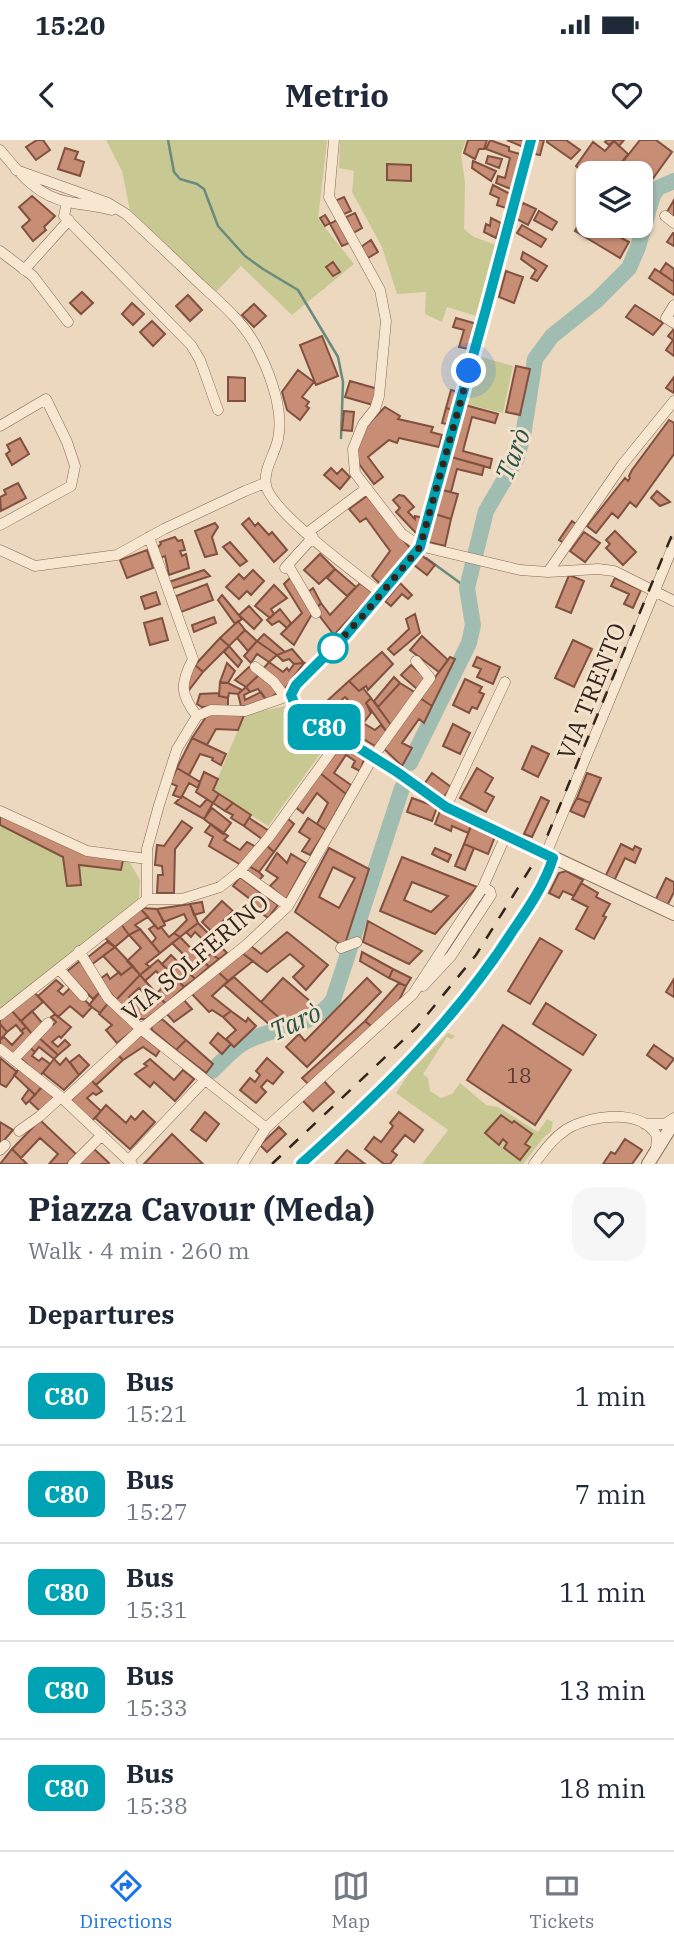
<!DOCTYPE html>
<html lang="en">
<head>
<meta charset="utf-8">
<style>
	body { margin:0; font-family:"IBM Plex Serif",serif; background:#f6f6f7; color:#1f2937; height:100vh; display:flex; flex-direction:column; font-size:26px; white-space:nowrap }
	* { box-sizing:border-box; margin:0 }
	p { font-size:23px; color:#747a83 }
	.icon { flex:none; width:38px; height:38px; fill:none; stroke:currentColor; stroke-width:2; stroke-linecap:round; stroke-linejoin:round }
	.map { position:relative; height:1024px; overflow:hidden }
	.side { display:flex; flex-direction:column; background:#fff; flex:1 }
	.side>* { flex:none }
	.badge { padding:0 14px; border-radius:10px; font-size:24px; line-height:46px }
	.tools { position:absolute; left:576px; top:21px; display:grid; gap:14px }
	.tools a { display:grid; place-items:center; width:77px; height:77px; border-radius:14px; background:#fff; box-shadow:0 2px 5px #0004; font-size:35px }
	.you { position:absolute; width:35px; height:35px; margin:-18px; border:5px solid #fff; border-radius:50%; background:#1a73e8; box-shadow:0 0 0 10px #1a73e833 }
	.map>.badge { position:absolute; translate:-50% -50%; box-shadow:0 0 0 4px #fff }
	h2 { padding:0 28px; font-size:26px; line-height:63px }
	.round { display:grid; place-items:center; flex:none; width:74px; height:74px; border-radius:21px; background:#f6f6f7 }
	.headline { display:flex; align-items:center; justify-content:space-between; height:119px; padding:0 28px }
	h1 { font-size:33px; font-weight:800; line-height:52px }
	ul { padding:0; list-style:none }
	li { display:flex; align-items:center; gap:21px; height:98px; padding:0 28px; border-top:2px solid #e0e1e3 }
	li div { flex:1 }
	li b { display:block; font-size:26px }
	li em { font-style:normal }
	li .badge { min-width:77px; font-weight:700; text-align:center }
	.status { display:flex; justify-content:space-between; align-items:center; height:49px; padding:0 35px; background:#fff; direction:ltr }
	.status svg { height:19px; fill:currentColor }
	header { display:flex; justify-content:space-between; align-items:center; height:91px; padding:0 28px; background:#fff; font-size:32px; font-weight:800 }
	.menu { display:flex; justify-content:space-around; align-items:center; height:98px; border-top:2px solid #e0e1e3; background:#fff; font-size:19px; color:#747a83 }
	.menu a { display:grid; justify-items:center; gap:4px }
	.menu .on { color:#1a73e8 }
	.map>svg:first-child { display:block }
	.green { fill:#c8c893 }
	.lines { fill:none; stroke-linecap:round; stroke-linejoin:round }
	.stream { stroke:#698a7e; stroke-width:2.5 }
	.river { stroke:#a1bdb1; stroke-width:16 }
	.building { fill:#c88d75; stroke:#81503f; stroke-width:2; fill-rule:evenodd }
	.minor-casing { stroke:#836958; stroke-width:11 }
	.tertiary-casing { stroke:#836958; stroke-width:14 }
	.minor { stroke:#f7e6d0; stroke-width:10 }
	.tertiary { stroke:#f7e6d0; stroke-width:12 }
	.rail { stroke:#33241c; stroke-width:2.5; stroke-dasharray:12 12; stroke-linecap:butt }
	.line-casing { stroke:#fff; stroke-width:16 }
	.line { stroke:#00a3b4; stroke-width:10 }
	.walk { stroke:#33241c; stroke-width:7; stroke-dasharray:0 12.6 }
	.stop-dot { fill:#fff; stroke:#00a3b4; stroke-width:3.5 }
	.labels { text-anchor:middle; dominant-baseline:central; stroke-width:6; stroke-linejoin:round; paint-order:stroke }
	.number-label { font-size:21px; fill:#583e32 }
	.street-label { font-size:24px; fill:#33241c; stroke:#f3e3cd }
	.water-label { font-size:26px; font-style:italic; fill:#2b524b; stroke:#f3e3cd }
</style>
</head>
<body>
<div class="status"><b>15:20</b><svg viewBox="0 0 49 12"><path d="M0 12V9h3v3zM5 12V6h3v6zM10 12V3h3v9zM15 12V0h3v12zM26 1h20v11H26zM47 4h2v5h-2z"/></svg></div>
<header><svg class="icon" aria-label="back" viewBox="0 0 24 24"><path d="M15 5l-7 7 7 7"/></svg>Metrio<svg class="icon" aria-label="heart" viewBox="0 0 24 24"><path d="M12 20l-8-8c-3-5 5-10 8-4 3-6 11-1 8 4z"/></svg></header>
<div class="map">
<svg width="674" height="1024" viewBox="0 0 674 1024">
	<rect width="100%" height="100%" fill="#ebd8be"/>
	<path class="green" d="M106 0H327L318 79 354 124 292 175 241 126 216 152 130 70 122 31Z
		M340 0H466L461 14 465 43 464 89 474 97 496 105 476 176 447 167 442 182 425 174 426 152 397 154 382 107 352 52 354 31 339 28Z
		M478 216 513 226 503 273 466 264Z
		M286 566 328 603 268 686 213 650 244 575Z
		M2 686 63 717 67 746 81 745 79 725 121 730 123 720 129 721 140 740 139 759 0 869V688Z
		M448 893 455 896 452 899 447 897 423 934 428 938 430 951 441 958 452 954 460 943 486 965 498 967 538 992 547 979 553 982 551 991 544 997 523 1024H422L448 990 396 953 410 932Z"/>
	<g class="lines">
		<path class="stream" d="M168 0 174 32 180 39 197 44 204 49 218 86 245 116 263 129 298 150 338 217 343 242 341 298
			M426 418 467 448"/>
		<path class="river" d="M410 623 469 503 473 485 467 448 486 371 516 320 523 296 535 219 552 196 597 160 629 128 638 107 653 55 658 48 674 41
			M212 931C222 922 233 908 245 902 273 887 315 887 333 860L402 648"/>
	</g>
	<path class="building" d="M37 0H43L50 10 36 20 26 7Z
		M468 0H487L484 9H479L475 19 464 13Z
		M490 0 509 7V11L520 14 511 49 496 43 498 36 505 38 510 18 486 9Z
		M507 0H525L523 7Z
		M534 0H544L540 15 530 13Z
		M547 0H566L580 10 571 19 547 2Z
		M607 0H624L619 6 614 1 609 5 605 2Z
		M640 0H656L672 12 641 55 640 33H614Z
		M614 1 628 14 613 33H588V36L576 26 593 2 605 11Z
		M65 8 78 12 75 19 84 22 80 36 58 29Z
		M488 16 502 19 499 28 486 23Z
		M473 21 496 31 491 41 472 28Z
		M387 24 411 25V41L387 40Z
		M493 45 510 54 506 68 497 65 499 58 490 54Z
		M32 56 55 76 44 87 46 90 33 101 22 87 30 80 19 67Z
		M344 57 351 71 342 75 335 61Z
		M674 60V77L667 72Z
		M523 63 536 69 528 85 513 77Z
		M539 71 557 82 552 90 534 80Z
		M355 73 362 88 353 93 346 77Z
		M325 75 330 83 325 86 320 78Z
		M583 77 588 80V86H599L629 102 620 118 575 91Z
		M491 78 501 83 496 98 484 92 486 84 490 86Z
		M337 80 349 103 342 106 330 84Z
		M522 85 546 99 541 107 517 93Z
		M673 93H674V106L667 102Z
		M371 100 378 112 368 118 361 107Z
		M523 112 547 126 537 141 531 138 536 130 521 119Z
		M333 122 340 132 333 136 326 127Z
		M666 123 674 129V142L660 132Z
		M655 129 674 142V155L649 138Z
		M506 131 523 137 514 163 499 157Z
		M82 152 93 163 81 174 70 163Z
		M188 155 202 170 190 181 176 166Z
		M132 163 144 174 133 185 122 174Z
		M254 164 266 176 254 187 242 175Z
		M635 165 663 183 653 195 626 177Z
		M456 178 477 184 469 209 459 207 464 190 453 187Z
		M152 181 165 194 153 206 140 192Z
		M673 190 674 191V216L666 210 673 200 668 196Z
		M322 196 338 236 316 245 300 205Z
		M516 226 530 229 520 275 506 272Z
		M298 230 314 242 302 257 309 262 306 266 309 268 300 280 287 270 282 252Z
		M228 237 245 238V261H228Z
		M674 237V253L666 248Z
		M350 241 378 249 373 265 345 257Z
		M451 250 463 253 458 271 446 268Z
		M465 265 498 274 495 283 472 277 463 311 492 319 490 328 451 317Z
		M385 267 400 276 398 279 433 287 431 292 442 295 439 307 399 298 397 303 389 300 368 317 383 337 374 344 356 320V314L364 288Z
		M446 268 458 271 454 286 442 283Z
		M344 271 354 272 352 291 342 290Z
		M669 280 674 283V314L636 367 630 362 618 378 612 373 596 393 587 386 625 338 628 341 630 338 629 336 632 330Z
		M20 298 29 314 12 325 6 314 10 311 7 305Z
		M451 317 484 326 482 335 457 329 451 352 442 350Z
		M331 328 337 334 342 329 350 337 340 349 324 335Z
		M18 343 26 358 1 371 0 357 6 354 4 350Z
		M442 350 458 354 451 379 435 374Z
		M657 351 670 362 660 366 651 358Z
		M399 355 404 356 414 367 408 372 415 379V376L424 378 420 393H416L396 372 400 368 393 360Z
		M367 356 410 408 409 414 383 447 372 436 390 411 366 378 360 382 349 369Z
		M435 374 451 379 445 406 428 402Z
		M249 378 255 386 258 383 269 395 272 392 287 410 274 422 242 384Z
		M572 381 580 387 567 405 559 400Z
		M215 383 218 387 212 397 217 414 205 417 195 391Z
		M615 391 636 412 623 425 606 408 610 404 606 400Z
		M584 392 600 403 585 422 570 411Z
		M175 397 178 401 182 400 185 410 180 411 182 416 186 414 189 428 169 435 165 416 160 418 156 409 161 404 160 402Z
		M230 402 247 421 240 426 223 407Z
		M147 410 153 428 127 438 120 420Z
		M320 414 335 429 319 444 304 430Z
		M421 415 435 425 427 435 414 425Z
		M335 429 356 447 347 456 327 438Z
		M204 430 210 436 171 449 169 442Z
		M253 430 264 441 251 455 247 451 239 459 226 447 239 434 244 439Z
		M569 435 584 441 571 473 556 467Z
		M291 437 312 474 294 505 281 494 302 473 284 444Z
		M615 438 641 450 633 468 624 464 629 454 611 446Z
		M360 443 373 453 334 495 315 470 321 463 330 475Z
		M400 443 412 455 408 459 402 454 391 466 385 461Z
		M207 444 213 460 181 472 176 456Z
		M274 445 287 458 271 469 274 474 270 478 255 466Z
		M313 448 321 463 315 470 308 452Z
		M156 452 160 464 145 469 141 457Z
		M222 455 242 479 235 484 218 460Z
		M249 466 262 480 254 489 239 475Z
		M280 469 291 483 287 488 279 481 272 485 267 480Z
		M415 474 420 493 394 515 388 509 409 489 406 479Z
		M214 477 216 483 194 492 192 485Z
		M162 478 168 500 150 505 144 483Z
		M238 481 245 490 229 506 220 498Z
		M245 490 257 501 248 511 237 498Z
		M264 494 285 512 277 515 257 501Z
		M422 496 448 520 439 532 410 510Z
		M220 498 229 506 203 532 195 525Z
		M573 500 592 509 574 547 555 538Z
		M257 501 277 515 269 522 257 514 251 523 244 516Z
		M229 506 242 521 238 527 224 512Z
		M292 509 304 523 294 524 289 519 283 521 277 515Z
		M382 512 393 524 368 550 366 546 359 551 349 541Z
		M450 517 455 519 432 566 420 558Z
		M477 517 500 527 493 544 477 537 481 529 473 526Z
		M269 522 283 532 287 528 289 531 294 524 304 523 283 551 262 530Z
		M227 523 235 531 228 543 220 542Z
		M195 525 203 532 186 554V539Z
		M411 525 428 540 418 550 401 535Z
		M249 527 260 534 246 547 235 540Z
		M260 534 278 552 267 561 258 549 250 552 246 547Z
		M394 537 400 543 378 567 374 561Z
		M465 539 482 547 479 552 484 554 477 569 472 567 469 573 453 565Z
		M349 541 359 551 363 548 371 558 366 563 371 573 355 594 316 571ZM345 557 355 567 347 578 330 570Z
		M220 542 228 543 242 550 238 554 229 553 228 558 219 556Z
		M400 543 416 553 391 585 378 567Z
		M246 547 250 552 244 555 245 560 261 552 267 561 253 566H241L238 554Z
		M219 553V556L228 558V566L202 567 197 564 200 554Z
		M371 558 391 585 387 592 366 563Z
		M420 558 432 566 424 583 419 579 402 603 412 608 402 626 382 607Z
		M215 572 244 575 238 590 216 589 207 605 192 598 206 577Z
		M363 583 375 590 381 585 387 592 375 606 355 594Z
		M453 584 470 593 460 614 443 606Z
		M192 598 226 614 221 625 212 620 213 618 200 614 189 635 177 628Z
		M344 603 365 617 360 631 352 627 355 621 346 615 334 633 351 645 346 654 320 633Z
		M532 606 549 614 538 637 522 629Z
		M177 628 200 642 198 648 189 643 181 658 173 655 177 646 170 643Z
		M477 628 493 638 485 652 494 657 486 672 460 658Z
		M204 632 218 639 213 650 219 654 213 663 196 652Z
		M320 633 346 654 326 690 317 684 328 663 317 653 303 673 294 666Z
		M432 633 451 647 442 660 423 646Z
		M587 633 601 638 590 663 577 658Z
		M219 654 233 663 225 671 213 663Z
		M182 656 200 667 207 659 213 663 204 679 175 663Z
		M541 657 549 661 532 697 524 694Z
		M412 658 437 667 432 681 407 672Z
		M577 658 590 663 584 677 570 671Z
		M233 663 251 675 244 686 231 678 233 675 225 671Z
		M212 668 231 683 223 694 204 679Z
		M440 671 472 684 468 693 452 686 451 691 435 684Z
		M0 675 123 720 121 730 79 725 81 745 67 746 63 717 0 685Z
		M286 677 294 684 274 712 266 705Z
		M249 678 269 691 262 699 244 686Z
		M308 678 326 690 310 715 302 711 310 699 299 692Z
		M182 681 192 688 175 709 174 753H157L158 735H163L162 726 155 725 157 705 164 706Z
		M211 684 228 696 224 700 240 710 247 702 256 707 241 725 209 706 213 697 205 692Z
		M472 684 496 694 488 714 464 704Z
		M464 704 474 708 465 730 455 726Z
		M621 704 633 710 635 706 641 709 635 723 625 718 614 741 605 737Z
		M266 705 274 712 259 732 249 726Z
		M329 708 369 729 344 807 295 772ZM333 727 355 738 339 768 319 757Z
		M435 708 451 715 448 722 432 714Z
		M277 713 287 723 291 714 306 723 286 760 270 746 278 738 266 730Z
		M402 717 477 747 435 794 380 771ZM412 742 448 756 431 772 404 760Z
		M249 726 259 732 263 736 259 740 245 731Z
		M566 731 583 740 574 756 563 751 559 758 549 753 559 733Z
		M240 737 261 753 254 762 233 746Z
		M666 738 674 742V752L667 766 655 761Z
		M581 743 598 753 596 757 610 764 603 776 606 777 594 799 576 789 588 767 572 759Z
		M261 753 278 765 268 778 251 765Z
		M222 761 233 771 212 792 202 782Z
		M202 762 204 772 194 775 190 764Z
		M190 764 198 783 180 797 174 793 187 780 184 774 164 782 157 769Z
		M140 768 157 769 165 785 158 789Z
		M140 768 148 777 135 785 140 789 129 795 121 784Z
		M368 781 422 811 409 824 363 802Z
		M198 783 227 813 219 819 211 814 214 810 195 792 191 797 186 792Z
		M121 784 129 795 115 807 103 796Z
		M155 785 158 789 161 787 169 797 174 793 180 797 160 813 152 803 156 798 149 789Z
		M140 789 160 813 146 824 150 827 140 835 127 821 141 808 129 795Z
		M287 792 328 825 306 850 293 837 304 826 290 814 267 832 242 813 251 806 261 814Z
		M180 797 209 827 195 839 185 829 190 821 172 803Z
		M540 798 562 811 530 864 508 851Z
		M107 802 115 807 91 825 87 818Z
		M115 807 133 826 121 835 103 816Z
		M362 812 393 829 389 838 360 821Z
		M242 813 253 821 228 841 218 832Z
		M211 814 219 819 209 827 203 820Z
		M171 815 195 839 184 847 162 824Z
		M158 820 184 847 166 864 156 854 167 843 156 831 145 841 140 835Z
		M80 821 100 852 93 859 66 832Z
		M133 826 140 835 116 860 100 839 107 834 110 839 119 832 121 835Z
		M393 829 411 838 406 846 389 838Z
		M218 832 228 841 212 856 231 871 223 877 212 870 209 872 191 853Z
		M140 835 166 864 146 879H139L116 860ZM139 848 151 860 141 867 129 857Z
		M234 837 261 862 283 881 270 885 224 845Z
		M283 838 318 868 283 881 261 862Z
		M367 838 381 852 307 927 286 907 299 894 305 901Z
		M674 839V857L666 852Z
		M56 840 63 846 58 851 63 855 71 847 92 867 83 877 70 866 58 877 38 856Z
		M399 843 406 846 397 865 372 887 365 881Z
		M34 852 43 862 21 881 11 870Z
		M100 852 110 861 100 873 89 865Z
		M184 860 192 869 174 882 166 873Z
		M110 861 135 889 117 903 106 890 112 885 99 874Z
		M546 863 596 895 583 915 533 884Z
		M11 870 26 887 21 891 16 885 7 892 0 884V879Z
		M32 871 43 884 33 895 21 881Z
		M231 871 246 882 248 878 256 886 234 907 226 899 236 890 223 877Z
		M55 874 71 887 61 898 59 896 52 902 58 907 65 900 70 905 58 915 37 896 50 883 53 885 56 882 51 877Z
		M162 879 186 900 176 910 152 890 151 885Z
		M365 881 372 887 308 944 302 938Z
		M0 884 7 892 0 900Z
		M503 885 571 930 535 985 467 940Z
		M26 887 33 895 13 917 0 907V900L4 897 12 905 23 893 21 891Z
		M218 893 231 904 222 914 210 903Z
		M141 895 160 910 156 916 143 907 123 920 118 915Z
		M37 896 58 915 54 919 39 907 35 912 28 906Z
		M186 900 213 924 206 933 176 910Z
		M654 905 674 919 666 929 647 915Z
		M28 906 35 912 32 916 39 921 42 918 50 924 40 936 18 916Z
		M79 915 89 925 79 935 70 922Z
		M118 915 123 920 96 945 91 940Z
		M0 918 17 932 6 947 0 944Z
		M66 918 79 935 64 950 43 933 54 919 60 925Z
		M267 918 283 932 273 944 267 940 261 947 266 952 256 963 240 950 250 938 255 942 260 935 256 931Z
		M150 919 174 940 183 930 194 939 175 961 154 942 150 947 135 934 147 926 144 924Z
		M21 926 42 946 35 955 14 935Z
		M91 940 102 951 96 955 93 953 87 958 101 971 91 982 71 960Z
		M323 940 334 952 313 971 302 960Z
		M43 946 55 959 42 973 29 961Z
		M29 949 35 955 26 964 22 959Z
		M106 965 126 983 131 976 135 980 143 971 155 982 130 1009 95 978Z
		M205 972 219 984 206 1001 191 990Z
		M399 972 423 990 414 1002 405 995 392 1011 397 1015 390 1024H384L365 1009 374 997 381 1002 393 986 390 983Z
		M501 975 512 983 514 981 532 994 525 1004 530 1007 520 1020 504 1008 507 1003 503 999 499 1005 485 993Z
		M40 980 76 1014 67 1024H49L58 1014 40 998 21 1018 12 1009Z
		M0 982 13 990 0 1005Z
		M279 987 286 994 267 1012 260 1005Z
		M172 994 203 1024H144Z
		M625 999 642 1010 632 1024H603L611 1012 615 1014Z
		M92 1007 109 1023 108 1024H75Z
		M12 1009 27 1024H0Z
		M347 1010 365 1024H335Z"/>
	<g class="lines">
		<g class="minor-casing">
			<path id="minor" d="M334 0 329 57 380 150 386 181 379 256 375 269 363 284 353 309 355 333 402 394 420 406 520 430 548 432 598 429 614 431 674 461
				M0 10C19 33 38 57 69 62 83 65 98 66 112 70
				M16 30 108 63 126 74C151 97 175 120 200 144 222 164 246 184 259 212 271 236 284 272 278 299 275 314 263 330 266 345 270 371 358 435 382 454
				M67 62 64 76 191 205 200 220 218 270
				M665 76 674 83
				M0 111 33 136 68 182
				M24 130 69 80
				M674 165 666 178 674 183
				M0 286 46 259 67 302 75 326 71 346 0 385
				M307 393 367 348
				M149 397 193 519C180 544 180 554 197 576
				M0 410 35 426 117 415 164 389 245 351 265 343
				M288 425 316 473
				M285 428 313 397
				M548 432 622 325 674 261
				M255 527 274 542 285 557
				M446 667 505 542
				M0 671 87 711 147 719
				M546 714 674 404
				M240 731 288 766
				M147 759V709L159 665 177 609 197 576 211 570 245 571 291 555
				M147 759H182L220 747 240 731 269 697 341 598
				M341 808 357 802
				M79 811 108 858 141 889 266 988
				M59 829 83 856
				M423 846 451 816 491 755 490 751 483 747
				M0 875 147 759
				M0 909 61 957 132 1024
				M14 919 48 883
				M64 960 141 889 245 806 288 766 373 617 430 538 416 521
				M645 984H665L674 978
				M19 991 40 976 61 957
				M0 1010 5 1005
				M128 1021 205 940
				M73 1024 102 995
				M243 1024 266 988 413 854 483 747 506 695
				M534 1024C544 1011 553 998 567 989 590 975 642 968 657 996L656 1010"/>
		</g>
		<g class="tertiary-casing">
			<path id="tertiary" d="M531 0 492 149 420 406 346 494 296 545 291 555 295 565 314 580 397 632 446 667 674 774
				M301 1024C379 955 455 881 512 792 528 769 544 744 553 717
				M648 1024 674 982"/>
		</g>
		<use href="#minor" class="minor"/>
		<use href="#tertiary" class="tertiary"/>
		<path class="rail" d="M272 1024 417 887 476 815 541 711 674 390"/>
	</g>
	<g class="lines">
		<g class="line-casing">
			<path id="line" d="M301 1024C379 954 455 881 512 792 528 769 545 744 553 718L446 667 397 632 314 580 295 565 291 555 296 545 346 495 420 407 486 169 531 0"/>
		</g>
		<use href="#line" class="line"/>
		<path class="walk" d="M333 508 326 515 361 478 420 407 469 231"/>
	</g>
	<circle class="stop-dot" cx="333" cy="508" r="14"/>
	<g class="labels">
		<g class="number-label">
			<text x="519" y="935">18</text>
		</g>
		<g class="street-label">
			<text transform="translate(591 551) rotate(-68)">VIA TRENTO</text>
			<text transform="translate(195 817) rotate(-40)">VIA SOLFERINO</text>
		</g>
		<g class="water-label">
			<text transform="translate(512 314) rotate(-69)">Tarò</text>
			<text transform="translate(295 881) rotate(-25)">Tarò</text>
		</g>
	</g>
</svg>
<div class="tools">
<a><svg class="icon" aria-label="layers" viewBox="0 0 24 24"><path d="M12 4l9 5-9 5-9-5zM3 14l9 5 9-5"/></svg></a>
</div>
<div class="you" style="left:469px;top:231px"></div>
<b class="badge" style="left:324px;top:587px;background:#00a3b4;color:#fff">C80</b>
</div>
<section class="side">
<div class="headline"><div><h1>Piazza Cavour (Meda)</h1><p>Walk · 4 min · 260 m</p></div><a class="round"><svg class="icon" aria-label="heart" viewBox="0 0 24 24"><path d="M12 20l-8-8c-3-5 5-10 8-4 3-6 11-1 8 4z"/></svg></a></div>
<h2>Departures</h2>
<ul>
<li><span class="badge" style="background:#00a3b4;color:#fff">C80</span><div><b>Bus</b><p>15:21</p></div><em>1 min</em></li>
<li><span class="badge" style="background:#00a3b4;color:#fff">C80</span><div><b>Bus</b><p>15:27</p></div><em>7 min</em></li>
<li><span class="badge" style="background:#00a3b4;color:#fff">C80</span><div><b>Bus</b><p>15:31</p></div><em>11 min</em></li>
<li><span class="badge" style="background:#00a3b4;color:#fff">C80</span><div><b>Bus</b><p>15:33</p></div><em>13 min</em></li>
<li><span class="badge" style="background:#00a3b4;color:#fff">C80</span><div><b>Bus</b><p>15:38</p></div><em>18 min</em></li>
</ul>
</section>
<nav class="menu">
<a class="on"><svg class="icon" aria-label="directions" viewBox="0 0 24 24"><path d="M12 3l9 9-9 9-9-9zM9 14v-3h6M13 9l2 2-2 2"/></svg>Directions</a>
<a><svg class="icon" aria-label="map" viewBox="0 0 24 24"><path d="M3 6l6-2 6 2 6-2v14l-6 2-6-2-6 2zM9 4v14M15 6v14"/></svg>Map</a>
<a><svg class="icon" aria-label="tickets" viewBox="0 0 24 24"><path d="M3 7h18v10H3zM15 7v10"/></svg>Tickets</a>
</nav>
</body>
</html>
